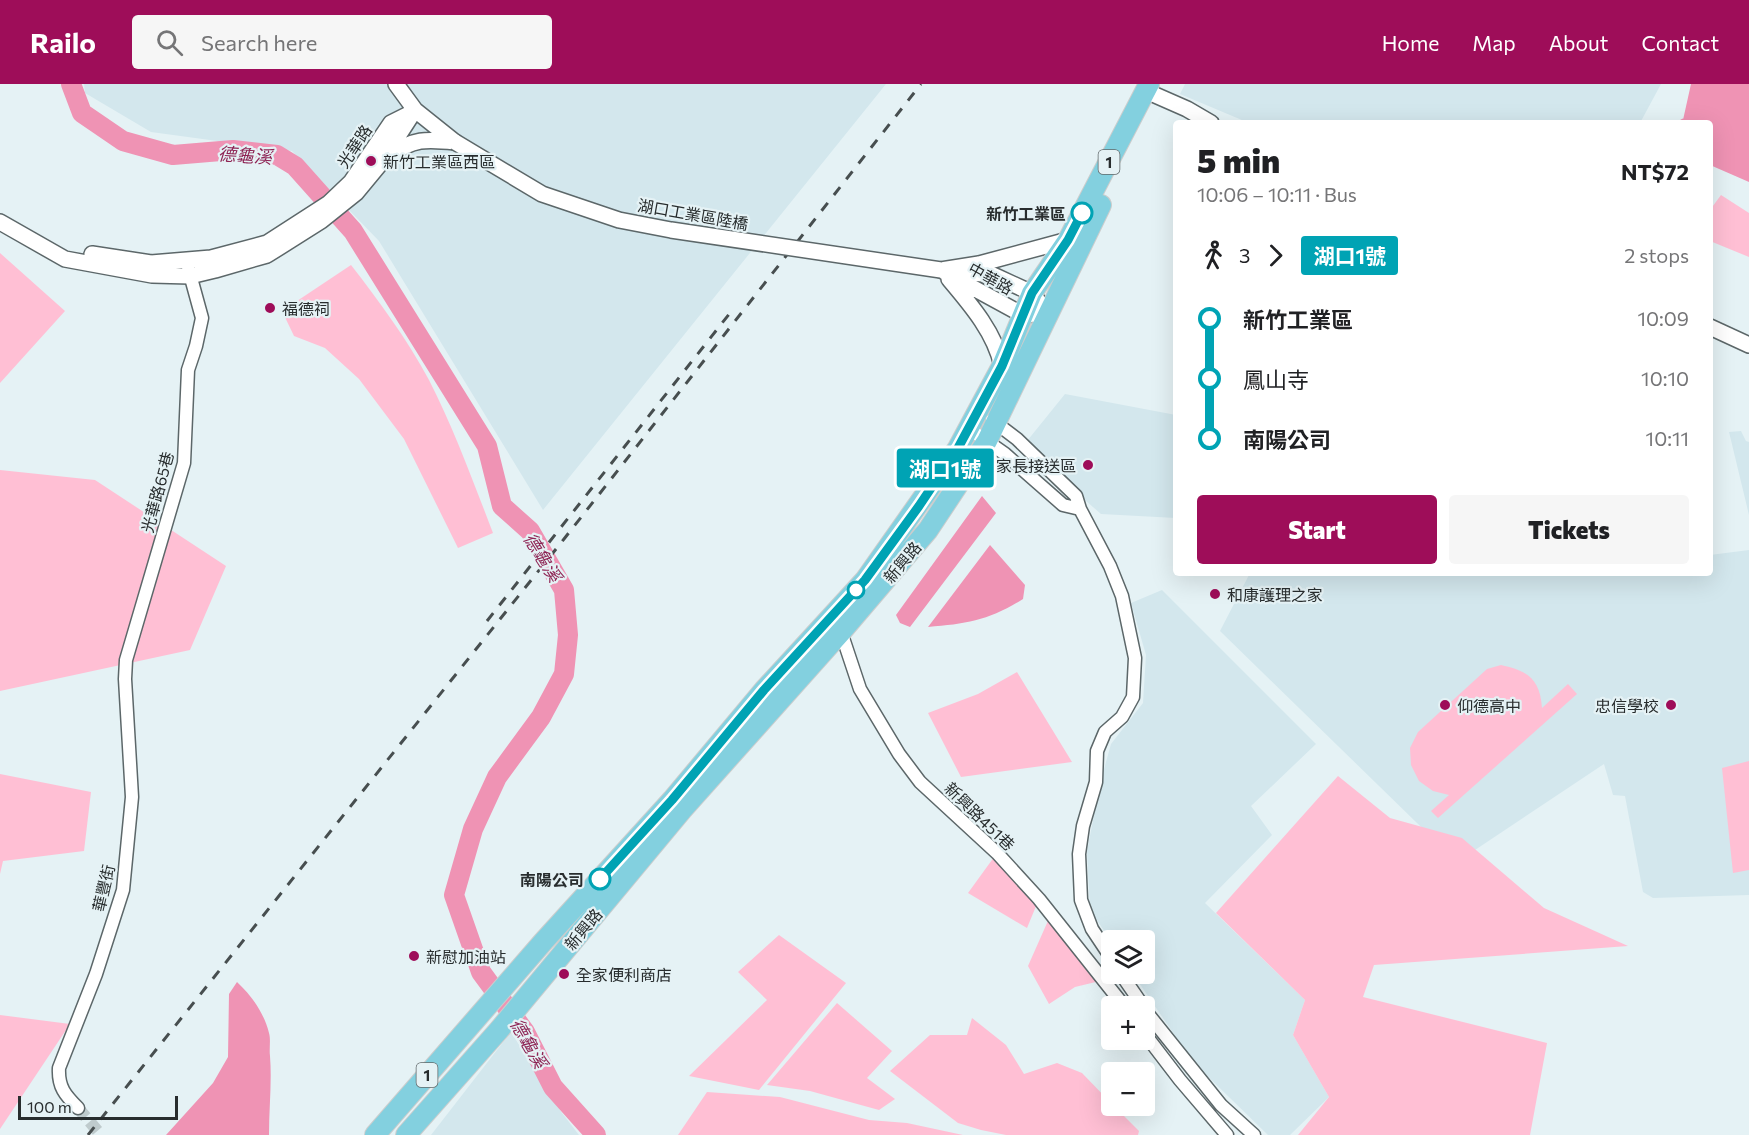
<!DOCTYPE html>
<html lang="en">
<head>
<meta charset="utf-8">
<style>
	body { margin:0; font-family:Commissioner,"Noto Sans TC",sans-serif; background:#f6f6f6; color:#202124; height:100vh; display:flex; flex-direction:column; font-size:22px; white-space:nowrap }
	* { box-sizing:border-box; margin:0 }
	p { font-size:20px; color:#757577 }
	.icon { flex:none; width:33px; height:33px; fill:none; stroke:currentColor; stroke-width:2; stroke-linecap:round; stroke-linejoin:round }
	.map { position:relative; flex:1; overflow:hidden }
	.side { position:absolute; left:1173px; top:36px; width:540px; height:456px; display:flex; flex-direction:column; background:#fff; border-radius:6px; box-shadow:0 6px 24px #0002 }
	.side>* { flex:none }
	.badge { padding:0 12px; border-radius:4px; font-size:21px; line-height:39px }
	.buttons { position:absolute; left:1101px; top:846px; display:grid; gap:12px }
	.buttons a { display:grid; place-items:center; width:54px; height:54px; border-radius:6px; background:#fff; box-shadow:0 6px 24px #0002; font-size:30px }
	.scale { position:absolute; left:18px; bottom:15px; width:160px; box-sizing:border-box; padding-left:6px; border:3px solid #282d2e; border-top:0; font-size:16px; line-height:21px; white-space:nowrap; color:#282d2e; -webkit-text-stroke:4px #e5f2f5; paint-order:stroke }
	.map>.badge { position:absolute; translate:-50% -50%; box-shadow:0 0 0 3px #fff }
	.legs { display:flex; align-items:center; gap:9px; height:66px; padding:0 24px; font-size:20px }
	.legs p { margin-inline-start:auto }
	.overview { display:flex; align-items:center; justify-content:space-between; height:102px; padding:0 24px }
	h1 { font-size:33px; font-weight:800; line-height:45px }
	.button { display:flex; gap:12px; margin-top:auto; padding:12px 24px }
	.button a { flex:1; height:69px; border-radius:6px; background:#9e0d59; color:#fff; font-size:24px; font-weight:800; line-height:69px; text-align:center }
	.button a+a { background:#f6f6f6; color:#202124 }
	ul { padding:0 24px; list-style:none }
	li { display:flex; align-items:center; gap:21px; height:60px; font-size:22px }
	li i { display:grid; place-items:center; width:9px; height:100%; margin:0 8px; background:currentColor }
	li i::after { content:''; width:15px; height:15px; margin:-8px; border:4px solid; border-radius:50%; background:#fff }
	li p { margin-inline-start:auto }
	li:first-child i { background:linear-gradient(#0000 50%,currentColor 0) }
	li:last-child i { background:linear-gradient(currentColor 50%,#0000 0) }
	header { display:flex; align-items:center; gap:36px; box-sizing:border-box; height:84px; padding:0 30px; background:#9e0d59; color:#fff }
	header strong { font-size:28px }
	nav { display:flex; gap:33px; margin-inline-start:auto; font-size:21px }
	.search { width:420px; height:54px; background:#f6f6f6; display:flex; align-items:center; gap:15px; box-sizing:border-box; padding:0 21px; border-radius:6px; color:#757577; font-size:22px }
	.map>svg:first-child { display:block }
	.built { fill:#d3e7ed }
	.green { fill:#ffbfd4 }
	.water { fill:#ef93b4 }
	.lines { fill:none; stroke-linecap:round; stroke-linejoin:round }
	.stream { stroke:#ef93b4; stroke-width:3 }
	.river { stroke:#ef93b4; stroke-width:20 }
	.minor-tunnel { stroke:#bfcbcd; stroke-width:12; stroke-dasharray:12 6; stroke-linecap:butt }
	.minor-casing { stroke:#5c6769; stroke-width:15 }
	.tertiary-casing { stroke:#5c6769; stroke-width:18 }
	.primary-casing { stroke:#cbcdcd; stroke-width:22 }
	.minor { stroke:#fff; stroke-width:12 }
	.tertiary { stroke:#fff; stroke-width:15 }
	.primary { stroke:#83d0df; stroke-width:20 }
	.rail { stroke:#474e4f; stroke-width:3; stroke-dasharray:10 10; stroke-linecap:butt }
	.tertiary-bridge-casing { stroke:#5c6769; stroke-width:18; stroke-linecap:butt }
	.tertiary-bridge { stroke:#fff; stroke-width:15 }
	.line-1-casing { stroke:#fff; stroke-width:14 }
	.line-1 { stroke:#00a3b4; stroke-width:9 }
	.poi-dot { fill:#9e0d59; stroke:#e5f2f5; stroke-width:2 }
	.stop-1-dot { fill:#fff; stroke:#00a3b4; stroke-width:3 }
	.labels { text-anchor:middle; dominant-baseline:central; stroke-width:4.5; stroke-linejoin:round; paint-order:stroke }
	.shield { fill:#e5f2f5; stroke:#61686a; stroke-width:1.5 }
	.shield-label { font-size:15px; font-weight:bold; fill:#282d2e }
	.street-label { font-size:16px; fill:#282d2e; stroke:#e5f2f5 }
	.poi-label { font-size:16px; fill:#282d2e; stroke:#e5f2f5; text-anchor:start }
	.stop-label { font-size:16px; font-weight:bold; fill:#282d2e; stroke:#e5f2f5; text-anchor:end }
	.water-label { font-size:18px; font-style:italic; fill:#8e2454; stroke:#e5f2f5 }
</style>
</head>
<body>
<header>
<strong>Railo</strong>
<div class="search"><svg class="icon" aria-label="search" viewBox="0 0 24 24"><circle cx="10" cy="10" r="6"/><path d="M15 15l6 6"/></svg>Search here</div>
<nav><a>Home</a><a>Map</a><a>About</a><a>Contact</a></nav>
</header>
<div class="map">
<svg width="1749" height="1051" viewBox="0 0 1749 1051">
	<rect width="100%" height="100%" fill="#e5f2f5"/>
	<path class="built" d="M84 0H886L543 426 379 157 292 67 151 48 85 9Z
		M1185 0H1661L1640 39H1249L1180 10Z
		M1065 310 1176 331V434L1101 430 1023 362Z
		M1741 347 1746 357 1749 358V431L1729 348Z
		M1749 466V811L1653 814 1643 808 1625 712 1613 711 1604 680 1457 778 1220 547 1250 489H1710V471Z
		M1162 506 1316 660 1251 722 1272 751 1205 819 1305 916 1293 951 1329 1013 1290 1051H1268L1193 978 1133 890H1144V856L1111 857 1090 826 1087 767 1101 696 1111 660 1143 619 1146 571 1131 519Z
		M511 948 562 1029 579 1051H431Z"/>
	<path class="green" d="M1721 111 1749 129V173L1710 157V126Z
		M0 169 65 227 0 299Z
		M351 181C379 217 407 255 429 296 454 345 473 397 493 449L458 464 404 355 359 295 325 264 294 252 282 227Z
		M0 386 95 396 226 482 190 566 0 607Z
		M1501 581C1528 587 1540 595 1542 624L1568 600 1577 610 1438 734 1431 727 1449 711 1433 707 1419 697 1411 681 1410 664 1418 648 1487 585Z
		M1017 588 1072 678 961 693 928 629 978 610Z
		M1749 677V786L1733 789 1722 684Z
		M0 690 91 708 84 767 3 777 0 790Z
		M1338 692 1390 734 1462 754 1544 824 1628 862 1374 881 1363 913 1547 959 1530 1051H1298L1329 1013 1293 951 1305 916 1216 829Z
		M997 769 1039 815 1027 844 968 809Z
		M1051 830 1104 896 1075 903 1049 920 1028 882Z
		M779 851 846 899 759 1006 689 992 767 916 738 888Z
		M837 919 892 967 867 994 895 1015 879 1026 810 1007 767 1001Z
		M0 931 70 940 0 1045Z
		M972 934 1006 961 1024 990 1057 979 1082 989 1111 1019 1112 1022H1114L1139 1047 1138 1051H1006L981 1046 958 1039 890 987 930 951H967Z
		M707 1008 780 1013 869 1036 907 1039 963 1051H678Z"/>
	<path class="water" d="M1691 0H1749V98L1710 81V39H1685L1683 36Z
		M982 412 996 429 910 543 900 539 896 531Z
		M990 461 1025 501 1023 515C990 536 967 540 928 543Z
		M237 898C252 912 264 929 269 949 271 956 269 965 270 972 272 998 269 1024 269 1051H166L213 999 228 973 229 910Z"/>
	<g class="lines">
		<path class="stream" d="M1678 39 1683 36"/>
		<path class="river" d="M71 0 82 29 123 57 173 71 233 66 277 71 295 82 353 147 487 362 502 422 530 447 564 506 568 551 564 590 541 633 497 693 473 745 454 811 481 888 525 948 553 1003 596 1051"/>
		<path class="minor-tunnel" d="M78 1024 101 1051"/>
		<g class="minor-casing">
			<path id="minor" d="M992 336 1017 355 1076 412 1080 425 1110 482 1122 512 1135 574 1133 613 1122 633 1105 648 1097 667 1096 698 1083 742 1079 770 1081 816 1092 845 1112 875
				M968 344 1005 370 1063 421 1080 425
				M841 548 860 605 899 670 920 698 997 769 1039 815 1124 922
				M1121 890 1143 922
				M1144 925 1221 1021 1254 1051
				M1144 949 1180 996 1227 1051
				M78 1024C65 1011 58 1003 59 984L96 890 123 806 132 713 125 595 126 576 184 379 188 286 196 262 202 234 188 183"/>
		</g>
		<g class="tertiary-casing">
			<path id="tertiary" d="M396 0 415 26 455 58
				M1146 7 1187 25 1211 39
				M390 72C412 54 427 55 455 58
				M0 138 65 175 152 191 190 192 215 186 267 171 321 137 356 109 380 80 415 26
				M92 170 151 179 211 174 267 159 329 119 351 98 391 39 413 28
				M941 186 979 180 1068 156
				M962 188 993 191 1032 209 1047 229
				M946 189 1023 231 1047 229
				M949 195C971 221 995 249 1002 282
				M1710 243 1749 261"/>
		</g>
		<g class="primary-casing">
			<path id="primary" d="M375 1051 543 858 672 716 764 606 865 496 958 364 1002 282 1032 209 1068 156 1149 0
				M406 1051 499 946 682 726 841 548 928 446 987 357 1101 121"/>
		</g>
		<use href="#minor" class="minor"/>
		<use href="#tertiary" class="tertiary"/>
		<use href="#primary" class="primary"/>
		<path class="rail" d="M487 537 730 229
			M88 1051 564 455 921 0"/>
		<g class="tertiary-bridge-casing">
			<path id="tertiary-bridge" d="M455 58 542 110 619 136 671 146 941 186"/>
		</g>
		<use href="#tertiary-bridge" class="tertiary-bridge"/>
	</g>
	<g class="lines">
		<g class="line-1-casing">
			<path id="line-1" d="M600 795 672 716 764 606 865 496 919 422 958 364 1002 282 1032 209 1068 156 1082 129"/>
		</g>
		<use href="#line-1" class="line-1"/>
	</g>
	<g class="poi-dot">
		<circle cx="371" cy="77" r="6"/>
		<circle cx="270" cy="224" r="6"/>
		<circle cx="1088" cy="381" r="6"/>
		<circle cx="1215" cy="510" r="6"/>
		<circle cx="1445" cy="621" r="6"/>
		<circle cx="1671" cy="621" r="6"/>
		<circle cx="414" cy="872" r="6"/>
		<circle cx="564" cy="890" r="6"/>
	</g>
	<g class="stop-1-dot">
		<circle cx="1082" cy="129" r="10"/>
		<circle cx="856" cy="506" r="8"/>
		<circle cx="600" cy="795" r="10"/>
	</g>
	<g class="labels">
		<g class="shield">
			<rect x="1098.5" y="66" width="21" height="24" rx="4.5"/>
			<rect x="416.5" y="979" width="21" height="24" rx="4.5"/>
		</g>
		<g class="shield-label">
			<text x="1109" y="78">1</text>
			<text x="427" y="991">1</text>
		</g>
		<g class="street-label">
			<text transform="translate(354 62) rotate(-56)">光華路</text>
			<text transform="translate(693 130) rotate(10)">湖口工業區陸橋</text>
			<text transform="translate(991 194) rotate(29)">中華路</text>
			<text transform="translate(157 408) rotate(-75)">光華路65巷</text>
			<text transform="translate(902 478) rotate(-50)">新興路</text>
			<text transform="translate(980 732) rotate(44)">新興路451巷</text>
			<text transform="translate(103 804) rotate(-77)">華豐街</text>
			<text transform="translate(583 845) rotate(-50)">新興路</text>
		</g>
		<g class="poi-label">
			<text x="383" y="77">新竹工業區西區</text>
			<text x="282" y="224">福德祠</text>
			<text x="1076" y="381" text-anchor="end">家長接送區</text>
			<text x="1227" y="510">和康護理之家</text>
			<text x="1457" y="621">仰德高中</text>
			<text x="1659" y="621" text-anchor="end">忠信學校</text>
			<text x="426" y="872">新慰加油站</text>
			<text x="576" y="890">全家便利商店</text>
		</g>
		<g class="stop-label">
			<text x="1066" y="129">新竹工業區</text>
			<text x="584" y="795">南陽公司</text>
		</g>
		<g class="water-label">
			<text transform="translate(245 71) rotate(4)">德龜溪</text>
			<text transform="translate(543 473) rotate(58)">德龜溪</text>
			<text transform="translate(529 959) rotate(60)">德龜溪</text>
		</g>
	</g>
</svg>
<div class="buttons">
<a><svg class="icon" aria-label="layers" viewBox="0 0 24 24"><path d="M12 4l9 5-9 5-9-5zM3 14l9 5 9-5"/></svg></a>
<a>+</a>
<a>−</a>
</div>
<div class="scale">100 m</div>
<b class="badge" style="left:945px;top:384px;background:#00a3b4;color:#fff">湖口1號</b>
<section class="side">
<div class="overview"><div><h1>5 min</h1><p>10:06 – 10:11 · Bus</p></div><b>NT$72</b></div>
<div class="legs"><svg class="icon" aria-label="walk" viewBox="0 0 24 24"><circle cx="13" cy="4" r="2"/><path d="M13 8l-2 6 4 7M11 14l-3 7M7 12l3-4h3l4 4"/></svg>3<svg class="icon" aria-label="forward" viewBox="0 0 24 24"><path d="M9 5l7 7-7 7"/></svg><b class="badge" style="background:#00a3b4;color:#fff">湖口1號</b><p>2 stops</p></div>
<ul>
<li><i style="color:#00a3b4"></i><b>新竹工業區</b><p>10:09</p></li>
<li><i style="color:#00a3b4"></i><span>鳳山寺</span><p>10:10</p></li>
<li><i style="color:#00a3b4"></i><b>南陽公司</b><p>10:11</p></li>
</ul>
<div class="button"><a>Start</a><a>Tickets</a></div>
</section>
</div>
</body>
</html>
